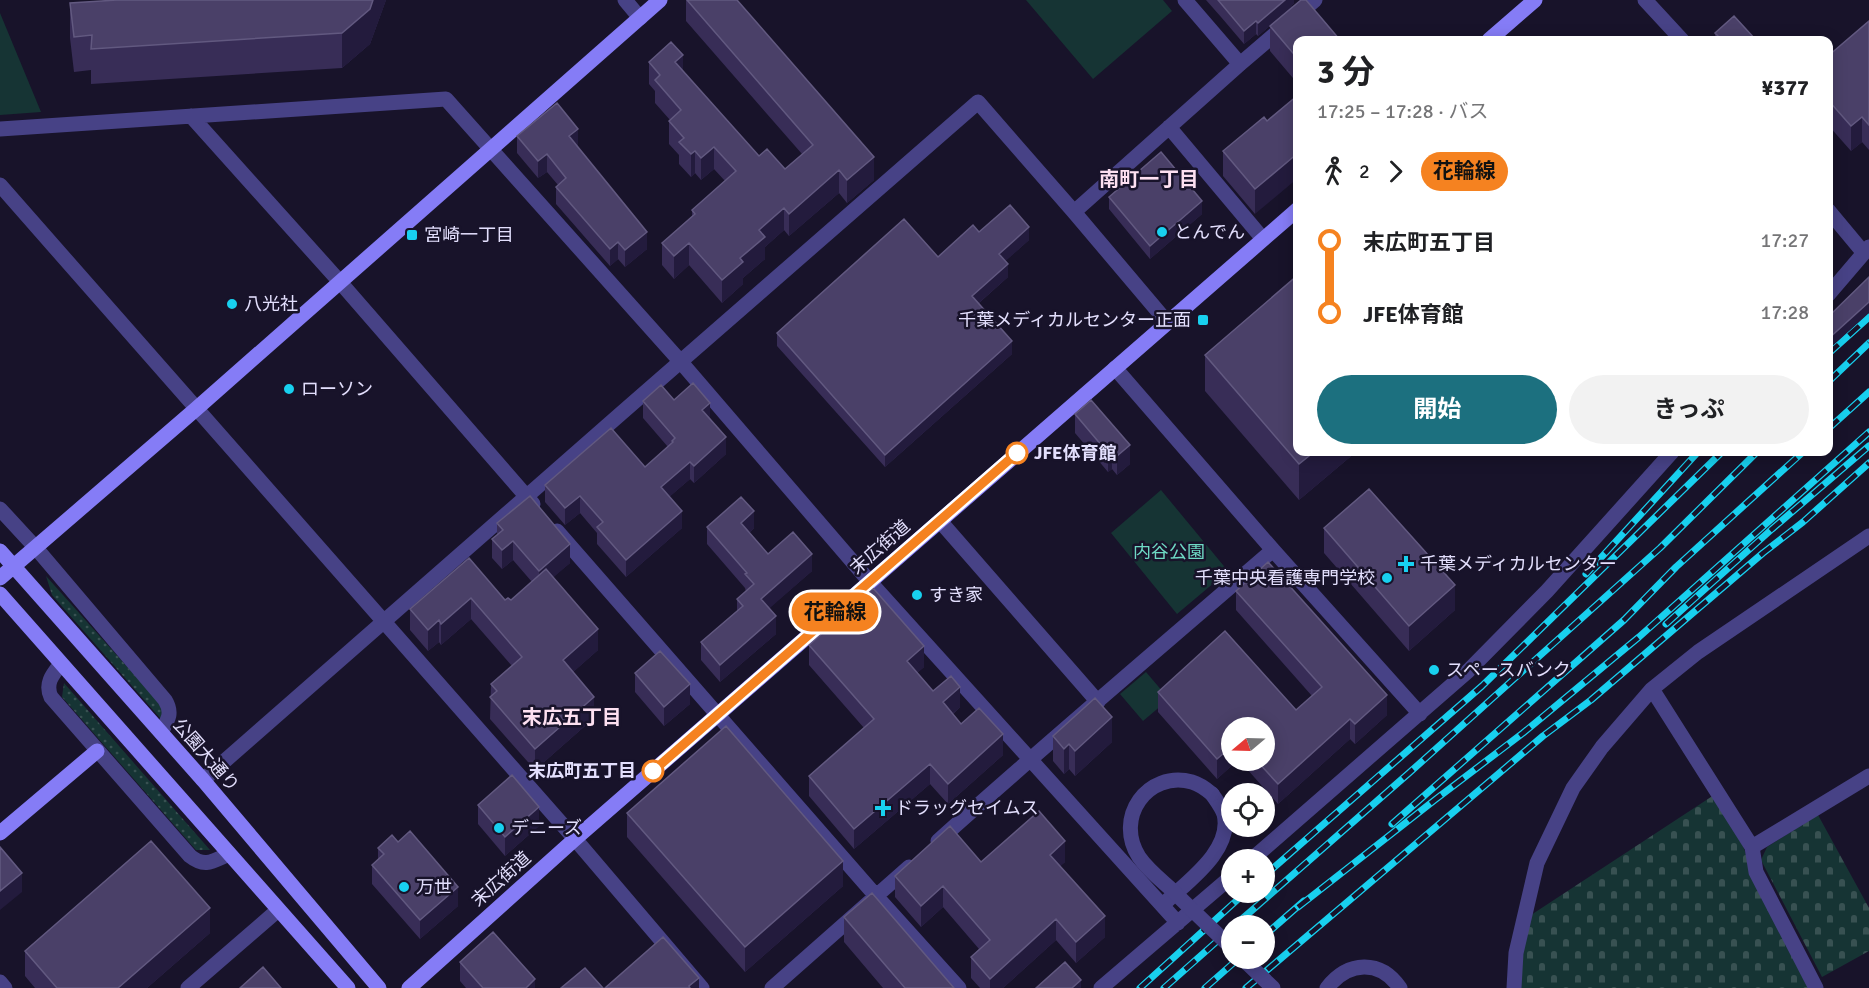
<!DOCTYPE html>
<html lang="ja">
<head>
<meta charset="utf-8">
<style>
	body { margin:0; font-family:Signika,"Noto Sans JP",sans-serif; background:#f2f2f2; color:#202124; height:100vh; display:flex; flex-direction:column; font-size:22px; white-space:nowrap }
	* { box-sizing:border-box; margin:0 }
	p { font-size:20px; color:#757577 }
	.icon { flex:none; width:33px; height:33px; fill:none; stroke:currentColor; stroke-width:2; stroke-linecap:round; stroke-linejoin:round }
	.map { position:relative; flex:1; overflow:hidden }
	.panel { position:absolute; left:1293px; top:36px; width:540px; height:420px; display:flex; flex-direction:column; background:#fff; border-radius:12px; box-shadow:0 3px 15px #0003 }
	.panel>* { flex:none }
	.badge { padding:0 12px; border-radius:20px; font-size:21px; line-height:39px }
	.needle { width:39px; rotate:251deg }
	.fabs { position:absolute; left:1221px; top:717px; display:grid; gap:12px }
	.fabs a { display:grid; place-items:center; width:54px; height:54px; border-radius:50%; background:#fff; box-shadow:0 3px 15px #0003; font-size:30px }
	.map>.badge { position:absolute; translate:-50% -50%; box-shadow:0 0 0 3px #fff }
	.legs { display:flex; align-items:center; gap:9px; height:66px; padding:0 24px; font-size:20px }
	.legs p { margin-inline-start:auto }
	.head { display:flex; align-items:center; justify-content:space-between; height:102px; padding:0 24px }
	h1 { font-size:33px; font-weight:700; line-height:45px }
	.cta { display:flex; gap:12px; margin-top:auto; padding:12px 24px }
	.cta a { flex:1; height:69px; border-radius:36px; background:#1c707f; color:#fff; font-size:24px; font-weight:700; line-height:69px; text-align:center }
	.cta a+a { background:#f2f2f2; color:#202124 }
	ul { padding:0 24px; list-style:none }
	li { display:flex; align-items:center; gap:21px; height:72px; font-size:22px }
	li i { display:grid; place-items:center; width:9px; height:100%; margin:0 8px; background:currentColor }
	li i::after { content:''; width:15px; height:15px; margin:-8px; border:4px solid; border-radius:50%; background:#fff }
	li p { margin-inline-start:auto }
	li:first-child i { background:linear-gradient(#0000 50%,currentColor 0) }
	li:last-child i { background:linear-gradient(currentColor 50%,#0000 0) }
	.map>svg:first-child { display:block }
	.grass { fill:url(#grass-dots) }
	.cemetery { fill:url(#cemetery-stones) }
	.green { fill:#163434 }
	.lines { fill:none; stroke-linecap:round; stroke-linejoin:round }
	.street { stroke:#474286; stroke-width:15 }
	.secondary { stroke:#857cf6; stroke-width:15 }
	.rail-casing { stroke:#18d0ef; stroke-width:7 }
	.rail { stroke:#18132a; stroke-width:4.5; stroke-dasharray:14; stroke-linecap:butt }
	.street-bridge { stroke:#474286; stroke-width:15 }
	.wall { fill:#382d57 }
	.shaded-wall { fill:#231b3d }
	.building { fill:#4a4068; stroke:#625980; stroke-width:1.5 }
	.line-1-casing { stroke:#fff; stroke-width:14 }
	.line-1 { stroke:#f58220; stroke-width:9 }
	.poi-dot { fill:#18d0ef; stroke:#18132a; stroke-width:2 }
	.stop-1-dot { fill:#fff; stroke:#f58220; stroke-width:3 }
	.labels { text-anchor:middle; dominant-baseline:central; stroke-width:5; stroke-linejoin:round; paint-order:stroke }
	.poi-label { font-size:18px; fill:#e3dffd; stroke:#18132a; text-anchor:start }
	.stop-label { font-size:18px; font-weight:bold; fill:#e3dffd; stroke:#18132a; text-anchor:start }
	.street-label { font-size:18px; fill:#e3dffd; stroke:#18132a }
	.park-label { font-size:18px; fill:#6ed9c4; stroke:#18132a }
	.neighbourhood-label { font-size:20px; font-weight:bold; fill:#fde0f1; stroke:#18132a }
</style>
</head>
<body>
<div class="map">
<svg width="1869" height="988" viewBox="0 0 1869 988">
	<defs>
		<pattern id="grass-dots" width="8" height="8" patternUnits="userSpaceOnUse" patternTransform="scale(1.5)"><rect width="8" height="8" fill="#163434"/><path d="M2 2h.1M6 6h.1" fill="none" stroke="#385152" stroke-width="1.8" stroke-linecap="round"/></pattern>
		<pattern id="cemetery-stones" width="16" height="16" patternUnits="userSpaceOnUse" patternTransform="scale(1.5)"><rect width="16" height="16" fill="#163434"/><path d="M2 7V4a2 2 0 0 1 4 0v3zM10 15v-3a2 2 0 0 1 4 0v3z" fill="#385152"/></pattern>
	</defs>
	<rect width="100%" height="100%" fill="#18132a"/>
	<path class="grass" d="M46 576 164 708 161 719 59 603 52 595Z
		M64 683 210 850H196L62 697Z"/>
	<path class="cemetery" d="M1714 795 1739 837 1757 880 1813 988H1518L1519 973 1531 915Z
		M1818 815 1869 908V951L1822 977 1761 860 1767 847Z"/>
	<path class="green" d="M1026 0H1163L1172 11 1093 79Z
		M0 13 41 112 0 115Z
		M1161 490 1228 571 1177 614 1111 533Z
		M1146 672 1169 699 1143 721 1120 694Z"/>
	<g class="lines">
		<path class="street" d="M625 0 640 18
			M1185 0 1240 64
			M1645 0 1682 40
			M191 116 340 282 533 504
			M1169 127 1263 239
			M0 129 446 99 680 361 870 582 1178 923
			M0 185 575 839 702 988
			M1828 210 1863 252
			M1074 212 1240 64 1315 0
			M1828 295 1869 247
			M1115 368 1273 550 1420 714
			M0 509 36 548 165 700C173 713 168 720 161 732
			M940 521 1098 702
			M557 531 876 896 959 988
			M60 665C52 675 45 684 51 697L190 856C205 868 213 861 229 854
			M1652 689 1752 847 1756 872 1816 988
			M203 780C461 554 719 327 978 102L1074 212 1167 322
			M938 841C1048 742 1161 647 1273 550
			M1752 847 1869 776
			M1251 860 1468 671 1547 591 1672 452
			M1166 902C1188 881 1233 850 1224 814 1221 806 1216 800 1212 794
			M0 982 5 988
			M188 988 278 910
			M772 988 909 867
			M1101 988 1232 876
			M1327 988C1348 961 1380 959 1400 988
			M1514 988 1516 953 1537 863 1573 788 1602 747 1652 689 1698 652 1869 536"/>
		<path class="secondary" d="M1489 40 1535 0
			M0 551 203 780 379 988
			M0 578 196 409 660 0
			M0 594 348 988
			M0 833 97 751
			M409 988 575 839 1298 209"/>
		<g class="rail-casing">
			<path id="rail" d="M1828 354 1869 317
				M1828 382 1869 343
				M1828 429 1869 392
				M1586 574 1698 452
				M1666 624 1772 529 1869 446
				M1392 824 1624 620 1676 567 1803 452
				M1264 876 1482 686 1722 452
				M1298 907 1436 799 1523 733 1639 637 1869 432
				M1234 926 1409 773 1660 548 1757 452
				M1264 936 1304 901
				M1140 988 1246 892
				M1164 988 1232 928
				M1205 988 1239 958
				M1246 988 1543 736 1591 700 1763 553 1803 522 1869 463"/>
		</g>
		<use href="#rail" class="rail"/>
		<path class="street-bridge" d="M1212 794C1206 789 1199 784 1192 782 1147 770 1114 818 1139 857 1148 870 1161 880 1172 890 1192 910 1212 929 1232 948
			M1242 958 1273 988"/>
	</g>
	<path class="wall" d="M386 0 370 44 342 68 91 84V70L74 72 70 38V3Z
		M686 0H737L874 180 847 203 839 193 789 236 784 230 765 247V259L743 278V284L722 303 689 265 674 279 662 265V243L692 216V210L725 181 714 169 701 180 695 173 691 177 679 164V155L669 144V121L670 120 655 103V91L649 84V62L683 71 759 156 785 169 802 154 686 21Z
		M1206 0H1294V3L1292 5V7L1258 36 1256 34 1244 44 1221 17Z
		M1869 21V150L1862 142 1851 151 1828 125V56Z
		M1270 26 1298 40V84L1270 51Z
		M1715 33 1756 40H1715Z
		M1267 121 1255 214 1223 176V151Z
		M517 136 578 146 577 147 647 249 625 267 618 259 610 266 556 204V187L558 185 547 172 538 178 517 153Z
		M1109 197 1202 214 1150 259 1109 209Z
		M979 232 1029 240 1005 261 1008 277 979 303 1012 354 885 467 777 346V333L938 257Z
		M1205 355 1298 452H1356L1299 500 1205 391Z
		M674 400 710 419 726 454 694 483 690 479 669 497 682 528 626 577 597 544V533L580 513 565 525 545 502V485L645 467 668 447 643 418V401Z
		M1075 414 1130 464 1117 475 1112 469 1108 472 1075 433Z
		M497 523 570 563 553 577 598 650 573 672 594 718 535 770 490 719 491 684 512 666 471 619 441 645 439 642 428 651 410 630V609L469 558 505 600H511L532 582 513 560 502 569 492 558V539L497 535Z
		M707 527 754 528 749 533 768 554 812 571 769 608 776 634 720 682 701 660V642L737 611V599L746 592 745 588 707 544Z
		M1324 528 1455 610 1409 651 1324 553Z
		M1236 591 1387 715 1355 744 1350 739 1278 804 1239 760H1264L1232 728V760H1238L1217 779 1158 712V692L1296 710 1312 696 1236 610Z
		M809 645 924 667 917 673 933 691 960 707 953 714 961 724 1003 755 948 804 930 784 854 849 809 796V776L864 728 809 665Z
		M635 673 690 704 664 726 635 692Z
		M1053 736 1112 742 1075 776 1069 769 1064 774 1053 761Z
		M478 805 539 826 505 856 478 824Z
		M627 813 843 886 745 972 627 837Z
		M378 848 458 906 420 939 372 884V865L378 860Z
		M981 862H1065L1060 866 1105 937 1076 963 1056 940 1003 988H980L971 978V957L979 949 943 907 921 927 895 897V876Z
		M844 917 954 988H883L844 942Z
		M210 933 147 988H35L25 976V951Z
		M460 962 535 988H466L460 981Z"/>
	<path class="shaded-wall" d="M373 0H386L370 44 342 68V33Z
		M1285 0H1294V3L1292 5V7L1258 36V23Z
		M1256 21V34L1244 44V31Z
		M683 55V78L675 62Z
		M1862 117V142L1851 151V126Z
		M578 129V146L569 153V136Z
		M714 147V169L701 180V158Z
		M695 151V173L691 177V154Z
		M1298 153V178L1255 214V189Z
		M547 154V172L538 178V161Z
		M874 157V180L847 203V180Z
		M839 170V193L789 236V214Z
		M1202 201V214L1150 259V246Z
		M784 208V230L765 247V259L743 278V284L722 303V280L740 258 759 230Z
		M1029 227V240L999 267V254Z
		M647 232V249L625 267V250Z
		M618 242V259L610 266V249Z
		M689 243V265L674 279V256Z
		M1008 264V277L972 309V296Z
		M1869 302V313L1828 350V339Z
		M1012 341V354L885 467V455Z
		M710 403V420L702 410Z
		M726 437V454L694 483V466Z
		M1130 445V464L1117 475V456Z
		M1112 450V469L1108 472V453Z
		M1314 452H1356L1299 500V464Z
		M690 462V479L661 504V487Z
		M580 496V513L565 525V508Z
		M682 511V528L626 577V560Z
		M754 511V528L741 540V523Z
		M513 541V560L502 569V550Z
		M570 544V563L539 590V571Z
		M812 554V571L761 616V599Z
		M1455 585V610L1409 651V626Z
		M471 598V619L441 645V624Z
		M776 616V634L720 682V665Z
		M439 620V642L428 651V630Z
		M598 629V650L563 681V660Z
		M924 646V667L907 682V661Z
		M690 684V704L664 726V707Z
		M960 687V707L943 722V702Z
		M1387 695V715L1355 744V724Z
		M594 697V718L535 770V749Z
		M1112 717V742L1075 776V751Z
		M1350 719V739L1278 804V784Z
		M1003 734V755L948 804V784Z
		M1069 744V769L1064 774V749Z
		M1232 746V760H1238L1217 779V759Z
		M930 764V784L854 849V829Z
		M539 807V826L505 856V837Z
		M1065 841V862L1050 876V855Z
		M843 861V886L745 972V947Z
		M22 873V892L0 910V891Z
		M943 886V907L921 927V906Z
		M458 887V906L420 939V920Z
		M210 908V933L147 988H118Z
		M1105 916V937L1076 963V942Z
		M1056 919V940L1003 988H990V979Z
		M699 978V988H689V986Z
		M535 979V988H526Z
		M1081 980V988H1072Z"/>
	<path class="building" d="M117 0H373L370 9 342 33 91 49 92 35 74 37 70 3Z
		M687 0H737L874 157 847 180 839 170 789 214 784 208 759 230 765 237 740 258 743 262 722 280 689 243 674 256 662 243 695 214 692 210 736 171 714 147 701 158 695 151 691 154 679 142 684 138 669 121 681 110 655 80 660 75 649 62 671 42 683 55 675 62 759 156 767 149 785 169 813 145Z
		M1218 0H1285L1258 23 1256 21 1244 31Z
		M1301 0H1306L1340 40H1298V59L1270 26Z
		M1734 16 1756 40H1722L1715 33Z
		M1869 21V125L1862 117 1851 126 1828 100V86L1832 82 1828 78V56Z
		M1298 95V153L1255 189 1223 151 1264 117 1267 121Z
		M557 103 578 129 569 136 647 232 625 250 618 242 610 249 556 187 566 178 547 154 538 161 517 136Z
		M1161 152 1202 201 1150 246 1109 197Z
		M1010 205 1029 227 999 254 1008 264 972 296 1012 341 885 455 777 333 904 219 938 257 973 225 979 232Z
		M1298 275V452H1314L1299 464 1205 355Z
		M1869 277V302L1828 339V317Z
		M693 383 710 403 702 410 726 437 694 466 690 462 661 487 682 511 626 560 597 527 603 522 580 496 565 508 545 485 611 428 645 467 673 442 672 441 675 438 643 401 661 385 674 400Z
		M1091 400 1130 445 1117 456 1112 450 1108 453 1075 414Z
		M1369 489 1455 585 1409 626 1324 528Z
		M530 496 570 544 539 571 513 541 502 550 492 539 503 530 497 523Z
		M741 497 754 511 741 523 768 554 793 532 812 554 761 599 776 616 720 665 701 642 743 606 737 599 754 584 745 574 747 573 707 527Z
		M469 558 505 600 508 598 511 600 546 569 598 629 563 660 594 697 535 749 490 697 497 691 491 684 522 657 471 598 441 624 439 620 428 630 410 609Z
		M1268 562 1387 695 1355 724 1350 719 1278 784 1256 760H1264V728H1232V746L1217 759 1158 692 1225 631 1296 710 1322 687 1236 591Z
		M873 588 924 646 907 661 933 691 951 676 960 687 943 702 961 724 979 708 1003 734 948 784 930 764 854 829 809 776 874 719 809 645Z
		M660 651 690 684 664 707 635 673Z
		M1095 698 1112 717 1075 751 1069 744 1064 749 1053 736Z
		M726 726 843 861 745 947 627 813Z
		M512 775 539 807 505 837 478 805Z
		M1039 811 1065 841 1050 855 1105 916 1076 942 1056 919 990 979 971 957 990 940 943 886 921 906 895 876 950 826 981 862Z
		M410 831 458 887 420 920 372 865 384 854 378 848 392 835 398 842Z
		M151 841 210 908 118 988H57L25 951Z
		M0 847 22 873 0 891Z
		M872 893 954 988H905L844 917Z
		M493 932 535 979 526 988H483L460 962Z
		M663 937 699 978 689 986 690 988H605Z
		M1065 962 1081 980 1072 988H1036Z
		M263 967 281 988H240Z
		M585 968 603 988H561Z"/>
	<g class="lines">
		<g class="line-1-casing">
			<path id="line-1" d="M653 771 1017 453"/>
		</g>
		<use href="#line-1" class="line-1"/>
	</g>
	<g class="poi-dot">
		<circle cx="1162" cy="232" r="6"/>
		<rect x="406" y="229" width="12" height="12" rx="3"/>
		<circle cx="232" cy="304" r="6"/>
		<rect x="1197" y="314" width="12" height="12" rx="3"/>
		<circle cx="289" cy="389" r="6"/>
		<path d="M1403 555h6v6h6v6h-6v6h-6v-6h-6v-6h6z"/>
		<circle cx="1387" cy="578" r="6"/>
		<circle cx="917" cy="595" r="6"/>
		<circle cx="1434" cy="670" r="6"/>
		<path d="M880 799h6v6h6v6h-6v6h-6v-6h-6v-6h6z"/>
		<circle cx="499" cy="828" r="6"/>
		<circle cx="404" cy="887" r="6"/>
	</g>
	<g class="stop-1-dot">
		<circle cx="1017" cy="453" r="10"/>
		<circle cx="653" cy="771" r="10"/>
	</g>
	<g class="labels">
		<g class="poi-label">
			<text x="1174" y="232">とんでん</text>
			<text x="424" y="235">宮崎一丁目</text>
			<text x="244" y="304">八光社</text>
			<text x="1191" y="320" text-anchor="end">千葉メディカルセンター正面</text>
			<text x="301" y="389">ローソン</text>
			<text x="1420" y="564">千葉メディカルセンター</text>
			<text x="1375" y="578" text-anchor="end">千葉中央看護専門学校</text>
			<text x="929" y="595">すき家</text>
			<text x="1446" y="670">スペースバンク</text>
			<text x="895" y="808">ドラッグセイムス</text>
			<text x="511" y="828">デニーズ</text>
			<text x="416" y="887">万世</text>
		</g>
		<g class="stop-label">
			<text x="1034" y="453">JFE体育館</text>
			<text x="636" y="771" text-anchor="end">末広町五丁目</text>
		</g>
		<g class="street-label">
			<text transform="translate(880 547) rotate(-41)">末広街道</text>
			<text transform="translate(206 755) rotate(49)">公園大通り</text>
			<text transform="translate(501 879) rotate(-42)">末広街道</text>
		</g>
		<g class="park-label">
			<text x="1169" y="552">内谷公園</text>
		</g>
		<g class="neighbourhood-label">
			<text x="1149" y="179">南町一丁目</text>
			<text x="572" y="717">末広五丁目</text>
		</g>
	</g>
</svg>
<div class="fabs">
<a><svg class="needle" viewBox="-14 -14 28 28"><path d="M0-13l5 13h-10z" fill="#e53935"/><path d="M0 13l5-13h-10z" fill="#757577"/></svg></a>
<a><svg class="icon" aria-label="locate" viewBox="0 0 24 24"><circle cx="12" cy="12" r="6"/><path d="M12 2v4M12 18v4M2 12h4M18 12h4"/></svg></a>
<a>+</a>
<a>−</a>
</div>
<b class="badge" style="left:835px;top:612px;background:#f58220;color:#111">花輪線</b>
<section class="panel">
<div class="head"><div><h1>3 分</h1><p>17:25 – 17:28 · バス</p></div><b>¥377</b></div>
<div class="legs"><svg class="icon" aria-label="walk" viewBox="0 0 24 24"><circle cx="13" cy="4" r="2"/><path d="M13 8l-2 6 4 7M11 14l-3 7M7 12l3-4h3l4 4"/></svg>2<svg class="icon" aria-label="forward" viewBox="0 0 24 24"><path d="M9 5l7 7-7 7"/></svg><b class="badge" style="background:#f58220;color:#111">花輪線</b></div>
<ul>
<li><i style="color:#f58220"></i><b>末広町五丁目</b><p>17:27</p></li>
<li><i style="color:#f58220"></i><b>JFE体育館</b><p>17:28</p></li>
</ul>
<div class="cta"><a>開始</a><a>きっぷ</a></div>
</section>
</div>
</body>
</html>
